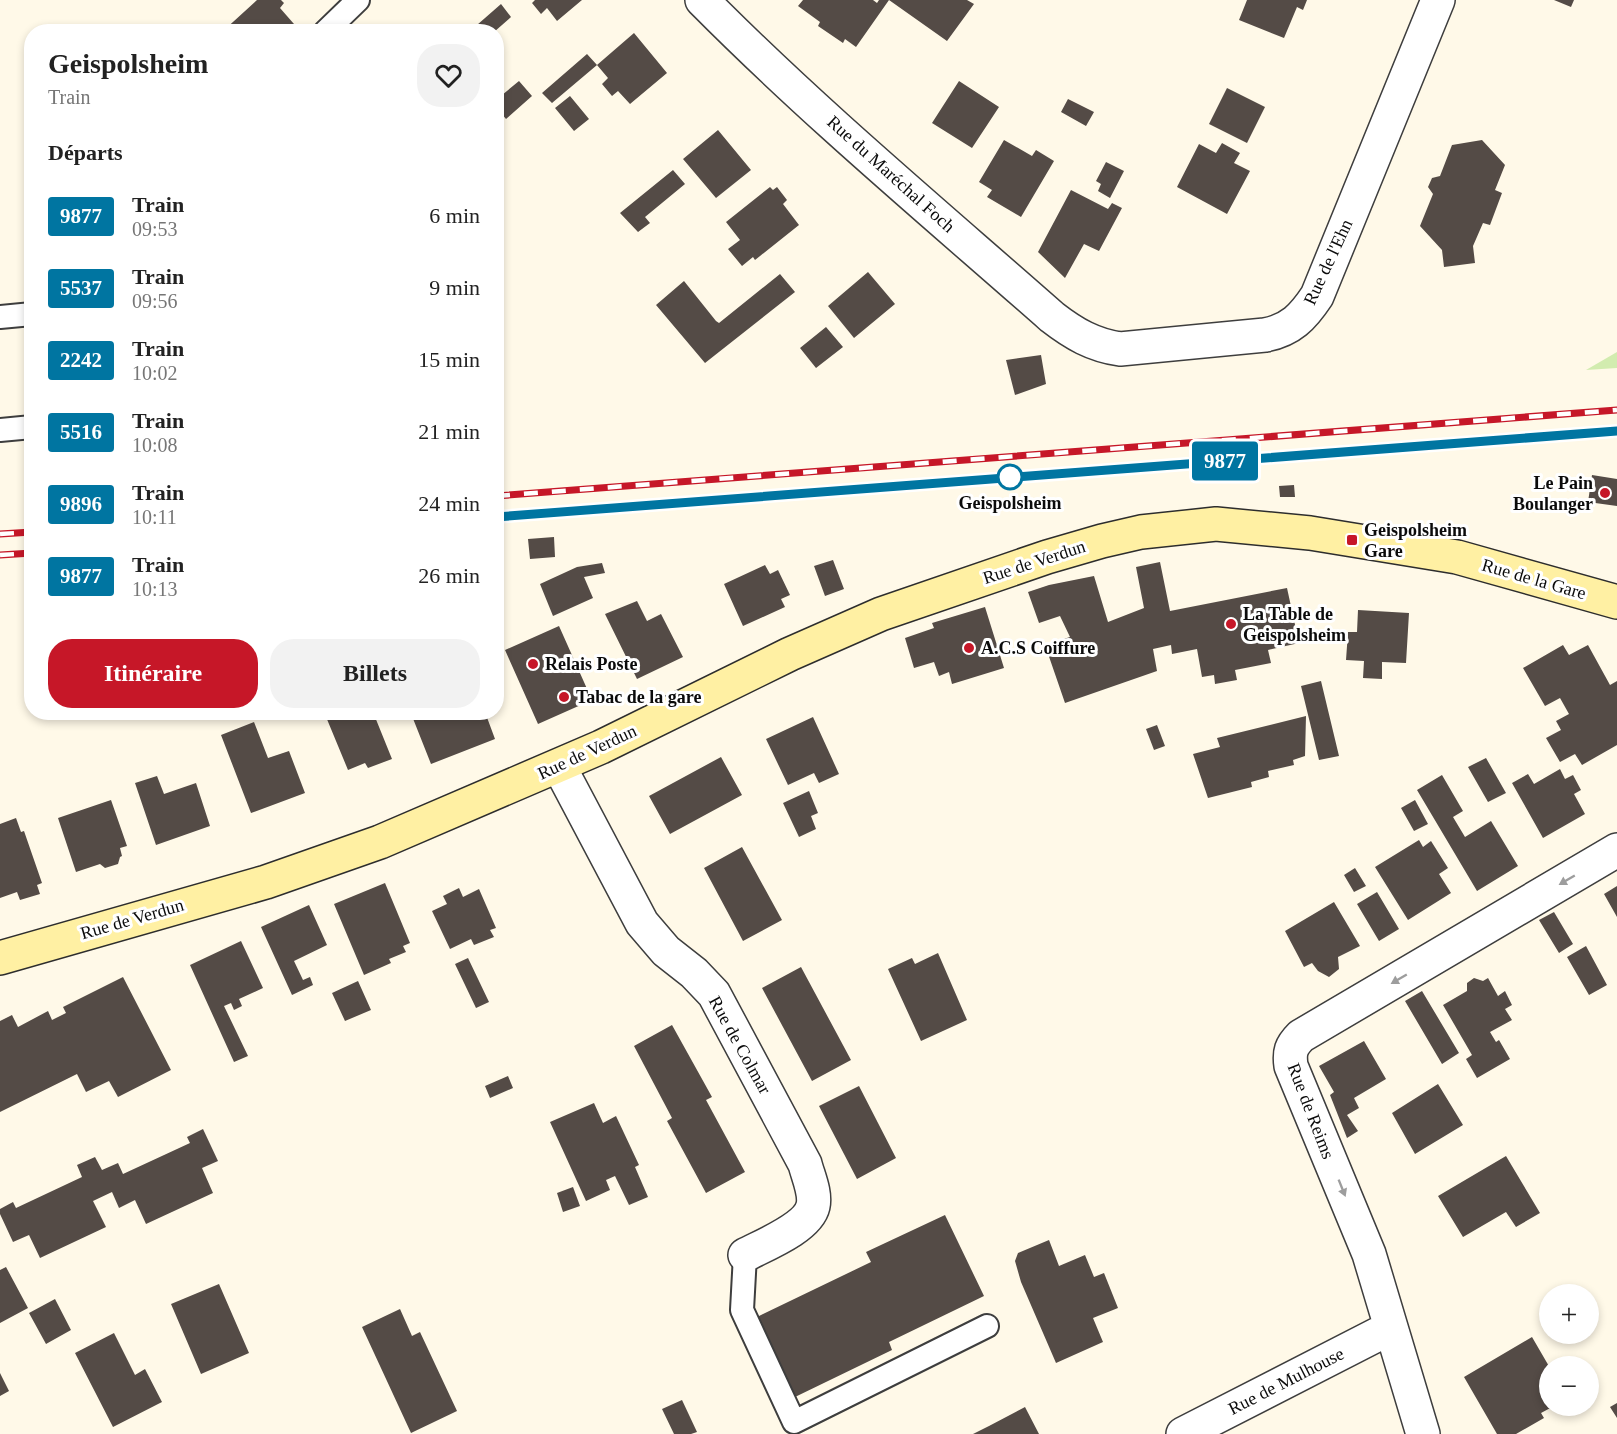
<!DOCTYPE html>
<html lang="fr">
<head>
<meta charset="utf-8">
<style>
	body { margin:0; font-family:"Times New Roman",serif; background:#f2f2f2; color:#222; height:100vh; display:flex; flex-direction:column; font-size:22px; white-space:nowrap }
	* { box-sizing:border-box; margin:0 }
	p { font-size:20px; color:#767676 }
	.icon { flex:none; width:33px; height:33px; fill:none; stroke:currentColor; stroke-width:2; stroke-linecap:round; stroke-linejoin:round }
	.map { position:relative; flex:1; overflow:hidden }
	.details { position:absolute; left:24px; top:24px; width:480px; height:696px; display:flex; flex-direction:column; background:#fff; border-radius:24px; box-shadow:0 3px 9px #0003 }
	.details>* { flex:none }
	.badge { padding:0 12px; border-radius:4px; font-size:21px; line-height:39px }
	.fabs { position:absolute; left:1539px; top:1284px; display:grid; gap:12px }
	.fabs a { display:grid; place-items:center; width:60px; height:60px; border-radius:50%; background:#fff; box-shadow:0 3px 9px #0003; font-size:30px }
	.map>.badge { position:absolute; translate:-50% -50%; box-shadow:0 0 0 3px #fff }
	h2 { padding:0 24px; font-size:22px; line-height:54px }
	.round { display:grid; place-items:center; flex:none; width:63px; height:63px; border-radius:24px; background:#f2f2f2 }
	.overview { display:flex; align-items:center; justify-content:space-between; height:102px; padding:0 24px }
	h1 { font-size:28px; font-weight:700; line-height:45px }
	.primary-button { display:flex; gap:12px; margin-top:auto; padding:12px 24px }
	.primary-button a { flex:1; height:69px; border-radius:24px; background:#c61728; color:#fff; font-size:24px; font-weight:700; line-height:69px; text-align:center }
	.primary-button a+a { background:#f2f2f2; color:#222 }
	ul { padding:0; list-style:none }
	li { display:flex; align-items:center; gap:18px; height:72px; padding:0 24px }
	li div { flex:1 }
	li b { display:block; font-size:22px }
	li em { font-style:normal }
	li .badge { min-width:66px; font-weight:700; text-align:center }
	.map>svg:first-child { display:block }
	.green { fill:#d2ecaf }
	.building { fill:#544b46 }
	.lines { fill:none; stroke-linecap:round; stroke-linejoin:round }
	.lane-casing { stroke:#3e3e3e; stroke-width:26 }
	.street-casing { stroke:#3e3e3e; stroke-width:36 }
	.secondary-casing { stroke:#2d2d2d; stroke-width:36 }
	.lane { stroke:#fff; stroke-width:22 }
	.street { stroke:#fff; stroke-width:33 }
	.secondary { stroke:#fff0a3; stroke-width:33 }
	.rail-casing { stroke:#c61728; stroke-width:7 }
	.rail { stroke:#fff; stroke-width:4.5; stroke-dasharray:14; stroke-linecap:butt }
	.oneway { fill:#9d9d9d }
	.line-casing { stroke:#fff; stroke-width:14 }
	.line { stroke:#0075a1; stroke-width:9 }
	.stop-dot { fill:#fff; stroke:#0075a1; stroke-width:3 }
	.poi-dot { fill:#c61728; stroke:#fff; stroke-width:2 }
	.labels { text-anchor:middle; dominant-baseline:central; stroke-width:6; stroke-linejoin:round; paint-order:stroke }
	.street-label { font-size:18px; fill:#0b0b0b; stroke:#fff }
	.poi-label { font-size:18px; font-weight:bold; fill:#0b0b0b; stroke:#fff; text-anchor:start }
	.stop-label { font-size:18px; font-weight:bold; fill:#0b0b0b; stroke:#fff }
</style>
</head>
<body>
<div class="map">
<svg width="1617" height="1434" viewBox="0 0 1617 1434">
	<rect width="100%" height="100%" fill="#fff9e8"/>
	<path class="green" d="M1617 352V368L1586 370Z"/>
	<path class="building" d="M257 0H281L284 3 280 8 301 32H222Z
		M535 0H582L557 21 547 8 541 14 532 3Z
		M803 0H873L877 3 879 0H967L974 4 947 41 889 0 856 47 845 39 843 43 818 26 820 22 798 6Z
		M1247 0H1307L1303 10 1297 7 1284 38 1239 20Z
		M1554 0H1574L1571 7Z
		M501 4 511 17 494 32H469Z
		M634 33 667 73 630 104 618 91 612 96 602 84 608 78 597 65Z
		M587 54 597 65 552 103 542 93Z
		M519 81 532 96 506 119 496 107V100Z
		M959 81 999 107 972 148 932 123Z
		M1227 88 1265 107 1247 143 1209 124Z
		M570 96 589 119 574 131 555 108Z
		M1068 99 1094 112 1086 126 1061 112Z
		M718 130 751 170 716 198 683 159Z
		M1004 140 1032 156 1036 150 1054 161 1021 217 987 197 992 190 979 182Z
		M1482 140 1505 165 1495 190 1502 193 1490 225 1483 223 1473 246 1475 263 1444 267 1442 250 1420 226 1433 194 1428 187 1432 178 1440 176 1452 145Z
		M1222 143 1240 153 1234 163 1250 171 1227 214 1177 187 1199 144 1216 153Z
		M1106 162 1124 171 1110 198 1098 191 1101 184 1096 181Z
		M673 170 685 184 645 217 650 223 638 232 620 213Z
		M770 187 773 190 777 187 787 200 783 204 799 225 755 260 753 257 742 266 728 249 740 240 726 222Z
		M1071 190 1108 209 1112 203 1122 208 1099 251 1084 244 1065 278 1038 252Z
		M868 272 895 304 854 338 828 306Z
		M780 274 795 292 705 363 656 305 684 281 716 321 719 323Z
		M826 327 843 347 816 368 800 348Z
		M1041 355 1046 384 1015 395 1006 360Z
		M1592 475 1617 479V506L1588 502Z
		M1294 485 1295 497H1280L1279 486Z
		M554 537 555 557 530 559 528 539Z
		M833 560 844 589 825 596 814 566Z
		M1160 562 1170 611 1287 588 1299 643 1268 650 1271 663 1235 670 1237 680 1215 684 1214 675 1202 677 1197 649 1172 654 1171 645 1153 649 1157 671 1065 703 1045 645 1070 637 1060 616 1039 623 1028 592 1049 585 1094 576 1108 622 1144 608 1136 567Z
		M602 563 605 573 584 577 593 598 553 616 540 584 577 567Z
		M765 565 770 574 778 570 790 595 781 599 785 607 743 626 724 584Z
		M637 601 647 621 661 614 683 657 637 679 605 614Z
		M985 607 1004 668 952 684 949 672 939 676 934 662 914 668 905 638 934 628 932 623Z
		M1358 610 1409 613 1406 663 1382 662V679L1363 678 1364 661 1346 660 1348 632H1357Z
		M559 626 592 700 538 724 505 650Z
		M1563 645 1569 655 1588 645 1610 685 1617 681V745L1582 765 1575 754 1560 762 1546 738 1561 730 1556 721 1569 714 1560 698 1545 706 1523 668Z
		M1321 681 1339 756 1319 760 1301 686Z
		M324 712H348L349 714 354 712H373L392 759 368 768 365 763 348 770Z
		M422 712H485L495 739 431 764 412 716Z
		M1306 716 1305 756 1293 760 1294 765 1268 771 1269 777 1251 782 1252 787 1208 798 1193 754 1220 747 1217 738Z
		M813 717 839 774 819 783 814 773 788 785 766 739Z
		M254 722 268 758 289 751 305 793 251 813 221 735Z
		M1157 725 1165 746 1154 750 1146 729Z
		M721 757 742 795 670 834 649 796Z
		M1486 758 1506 793 1488 802 1468 767Z
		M1560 769 1565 779 1573 775 1581 790 1574 794 1585 814 1543 838 1512 783 1528 774 1534 784Z
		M1442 775 1463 811 1453 817 1465 837 1491 821 1518 866 1477 891 1417 790Z
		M157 776 164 794 196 783 210 826 156 845 135 783Z
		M809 791 818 813 811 816 816 829 799 837 783 803Z
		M111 800 127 846 120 848 122 856 120 857 118 864 105 868 100 864 76 872 58 818Z
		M1415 800 1428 824 1414 831 1401 808Z
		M16 818 21 832 24 831 42 883 37 885 40 894 20 900 17 892 0 898V824Z
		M1419 840 1423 847 1431 841 1448 868 1439 874 1451 893 1408 920 1375 867Z
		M742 847 782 920 743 941 704 868Z
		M1355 868 1366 886 1354 892 1344 875Z
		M385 883 410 943 403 946 406 952 389 959 391 963 364 975 334 904Z
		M1617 886V917L1604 894Z
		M459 888 463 897 479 889 496 928 490 930 494 937 474 945 471 939 450 949 432 911 447 904 443 896Z
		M1377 892 1399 929 1379 941 1357 904Z
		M1334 902 1360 946 1338 957 1339 969 1329 977 1318 971 1312 963 1304 967 1285 931Z
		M309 905 327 945 294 961 303 980 310 977 313 985 292 995 261 927Z
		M1554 912 1573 944 1559 953 1539 920Z
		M241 941 263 988 239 999 242 1006 234 1010 231 1003 224 1006 248 1056 234 1062 190 965Z
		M1586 946 1607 985 1589 995 1567 957Z
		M938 953 967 1020 921 1041 888 969 912 958 915 964Z
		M468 958 489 1002 476 1008 455 964Z
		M801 967 851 1060 812 1081 762 988Z
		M123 977 171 1070 118 1097 109 1081 86 1092 77 1074 0 1112V1021L12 1015 18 1027 48 1011 52 1020 66 1013 63 1007Z
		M1474 978 1483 981 1488 978 1498 996 1505 991 1512 1005 1505 1009 1512 1020 1490 1032 1496 1042 1499 1040 1510 1059 1477 1078 1466 1059 1472 1055 1443 1005 1467 991V983Z
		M358 981 371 1010 345 1021 332 993Z
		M1422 991 1459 1053 1442 1064 1405 1001Z
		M672 1025 712 1097 706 1100 745 1172 706 1193 667 1121 672 1118 634 1046Z
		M1364 1041 1386 1079 1354 1098 1359 1108 1347 1115 1358 1131 1347 1138 1330 1095 1334 1092 1319 1066Z
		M508 1076 513 1088 490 1098 485 1086Z
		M1438 1084 1463 1125 1415 1154 1392 1113Z
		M859 1086 896 1158 857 1179 819 1106Z
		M594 1103 603 1123 616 1116 639 1165 635 1167 648 1197 629 1205 615 1176 606 1180 610 1190 586 1201 550 1122Z
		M203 1129 218 1161 202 1168 213 1193 146 1224 135 1200 119 1208 112 1192 93 1201 106 1227 40 1258 29 1235 13 1242 0 1214V1209L13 1202 16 1208 82 1177 77 1165 95 1157 102 1170 118 1163 123 1174 190 1143 187 1137Z
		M1506 1156 1540 1213 1516 1227 1506 1212 1463 1237 1438 1196Z
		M573 1187 580 1206 563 1212 557 1193Z
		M945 1215 984 1296 889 1342 892 1350 795 1397 757 1317 871 1262 866 1252Z
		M1049 1240 1059 1266 1085 1255 1094 1277 1104 1273 1118 1308 1093 1318 1103 1342 1056 1363 1021 1282 1015 1261 1018 1253Z
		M6 1267 28 1308 0 1323V1270Z
		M219 1284 249 1353 201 1374 171 1304Z
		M55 1299 71 1330 46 1344 29 1313Z
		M400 1309 412 1336 420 1332 457 1411 411 1433 362 1327Z
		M114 1333 135 1375 145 1369 162 1402 113 1427 75 1353Z
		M1532 1337 1550 1368V1406H1554L1541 1413 1544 1418 1516 1434H1497L1464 1377Z
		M0 1373 9 1391 0 1396Z
		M682 1400 697 1432 691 1434H674L662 1409Z
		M1617 1403V1418L1610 1407Z
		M1025 1407 1039 1434H973L989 1426Z"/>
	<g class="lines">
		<g class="lane-casing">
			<path id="lane" d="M325 32 358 0
				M0 317 32 314
				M0 430 32 427
				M745 1255 742 1310 794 1422 987 1326"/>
		</g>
		<g class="street-casing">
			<path id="street" d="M702 0C813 112 934 213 1052 317 1074 334 1093 345 1120 349L1265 335C1291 330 1303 317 1317 296L1438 0
				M559 766 642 923 666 951 694 973 714 994 805 1164C808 1176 816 1193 813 1206 808 1228 764 1245 745 1255
				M1183 1434 1390 1328
				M1423 1434 1369 1254 1291 1066C1289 1052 1291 1046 1301 1036L1617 850"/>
		</g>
		<g class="secondary-casing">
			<path id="secondary" d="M0 958 266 882 380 842 601 747 790 654 881 614 1047 557 1102 541 1141 532 1216 524 1310 533 1457 557 1617 602"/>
		</g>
		<use href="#lane" class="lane"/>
		<use href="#street" class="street"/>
		<use href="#secondary" class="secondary"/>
		<g class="rail-casing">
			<path id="rail" d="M496 496 1617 410
				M496 517 1617 431
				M0 534 32 532
				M0 555 32 553"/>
		</g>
		<use href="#rail" class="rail"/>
	</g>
	<defs><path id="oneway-solid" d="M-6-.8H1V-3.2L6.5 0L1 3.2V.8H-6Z" transform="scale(1.5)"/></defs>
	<g class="oneway">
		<use href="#oneway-solid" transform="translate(1567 880) rotate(150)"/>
		<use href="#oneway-solid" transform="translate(1399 979) rotate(150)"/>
		<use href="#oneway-solid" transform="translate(1342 1188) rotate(68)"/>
	</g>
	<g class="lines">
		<g class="line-casing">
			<path id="line" d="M496 517 1617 431"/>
		</g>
		<use href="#line" class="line"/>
	</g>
	<circle class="stop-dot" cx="1010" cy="477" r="12"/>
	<g class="poi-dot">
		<circle cx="1605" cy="493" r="6"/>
		<rect x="1346" y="534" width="12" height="12" rx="3"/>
		<circle cx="1231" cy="624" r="6"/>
		<circle cx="969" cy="648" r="6"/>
		<circle cx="533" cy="664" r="6"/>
		<circle cx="564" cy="697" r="6"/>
	</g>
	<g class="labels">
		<g class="street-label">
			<text transform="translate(891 174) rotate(42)">Rue du Maréchal Foch</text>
			<text transform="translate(1328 262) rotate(-65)">Rue de l'Ehn</text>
			<text transform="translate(1034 562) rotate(-18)">Rue de Verdun</text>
			<text transform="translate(1534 579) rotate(16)">Rue de la Gare</text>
			<text transform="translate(587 752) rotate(-25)">Rue de Verdun</text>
			<text transform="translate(132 919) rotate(-16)">Rue de Verdun</text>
			<text transform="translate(740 1045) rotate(61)">Rue de Colmar</text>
			<text transform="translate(1311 1111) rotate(69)">Rue de Reims</text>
			<text transform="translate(1286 1381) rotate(-27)">Rue de Mulhouse</text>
		</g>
		<g class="poi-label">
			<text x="1593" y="483" text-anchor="end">Le Pain<tspan x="1593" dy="21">Boulanger</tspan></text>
			<text x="1364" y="530">Geispolsheim<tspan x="1364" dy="21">Gare</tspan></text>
			<text x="1243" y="614">La Table de<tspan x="1243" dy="21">Geispolsheim</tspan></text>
			<text x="981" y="648">A.C.S Coiffure</text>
			<text x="545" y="664">Relais Poste</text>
			<text x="576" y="697">Tabac de la gare</text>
		</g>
		<g class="stop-label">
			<text x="1010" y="503">Geispolsheim</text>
		</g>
	</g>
</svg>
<div class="fabs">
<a>+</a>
<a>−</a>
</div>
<b class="badge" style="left:1225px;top:461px;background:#0075a1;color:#fff">9877</b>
<section class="details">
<div class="overview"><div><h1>Geispolsheim</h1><p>Train</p></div><a class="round"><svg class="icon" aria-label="heart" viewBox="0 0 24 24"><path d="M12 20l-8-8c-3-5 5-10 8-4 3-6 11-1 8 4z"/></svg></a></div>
<h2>Départs</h2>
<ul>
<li><span class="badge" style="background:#0075a1;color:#fff">9877</span><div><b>Train</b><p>09:53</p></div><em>6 min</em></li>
<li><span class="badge" style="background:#0075a1;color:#fff">5537</span><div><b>Train</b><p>09:56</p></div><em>9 min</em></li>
<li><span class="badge" style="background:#0075a1;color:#fff">2242</span><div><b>Train</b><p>10:02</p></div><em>15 min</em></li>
<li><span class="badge" style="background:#0075a1;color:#fff">5516</span><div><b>Train</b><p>10:08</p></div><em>21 min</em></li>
<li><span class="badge" style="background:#0075a1;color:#fff">9896</span><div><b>Train</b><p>10:11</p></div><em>24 min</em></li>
<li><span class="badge" style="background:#0075a1;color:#fff">9877</span><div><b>Train</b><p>10:13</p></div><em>26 min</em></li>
</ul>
<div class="primary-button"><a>Itinéraire</a><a>Billets</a></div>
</section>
</div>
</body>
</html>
